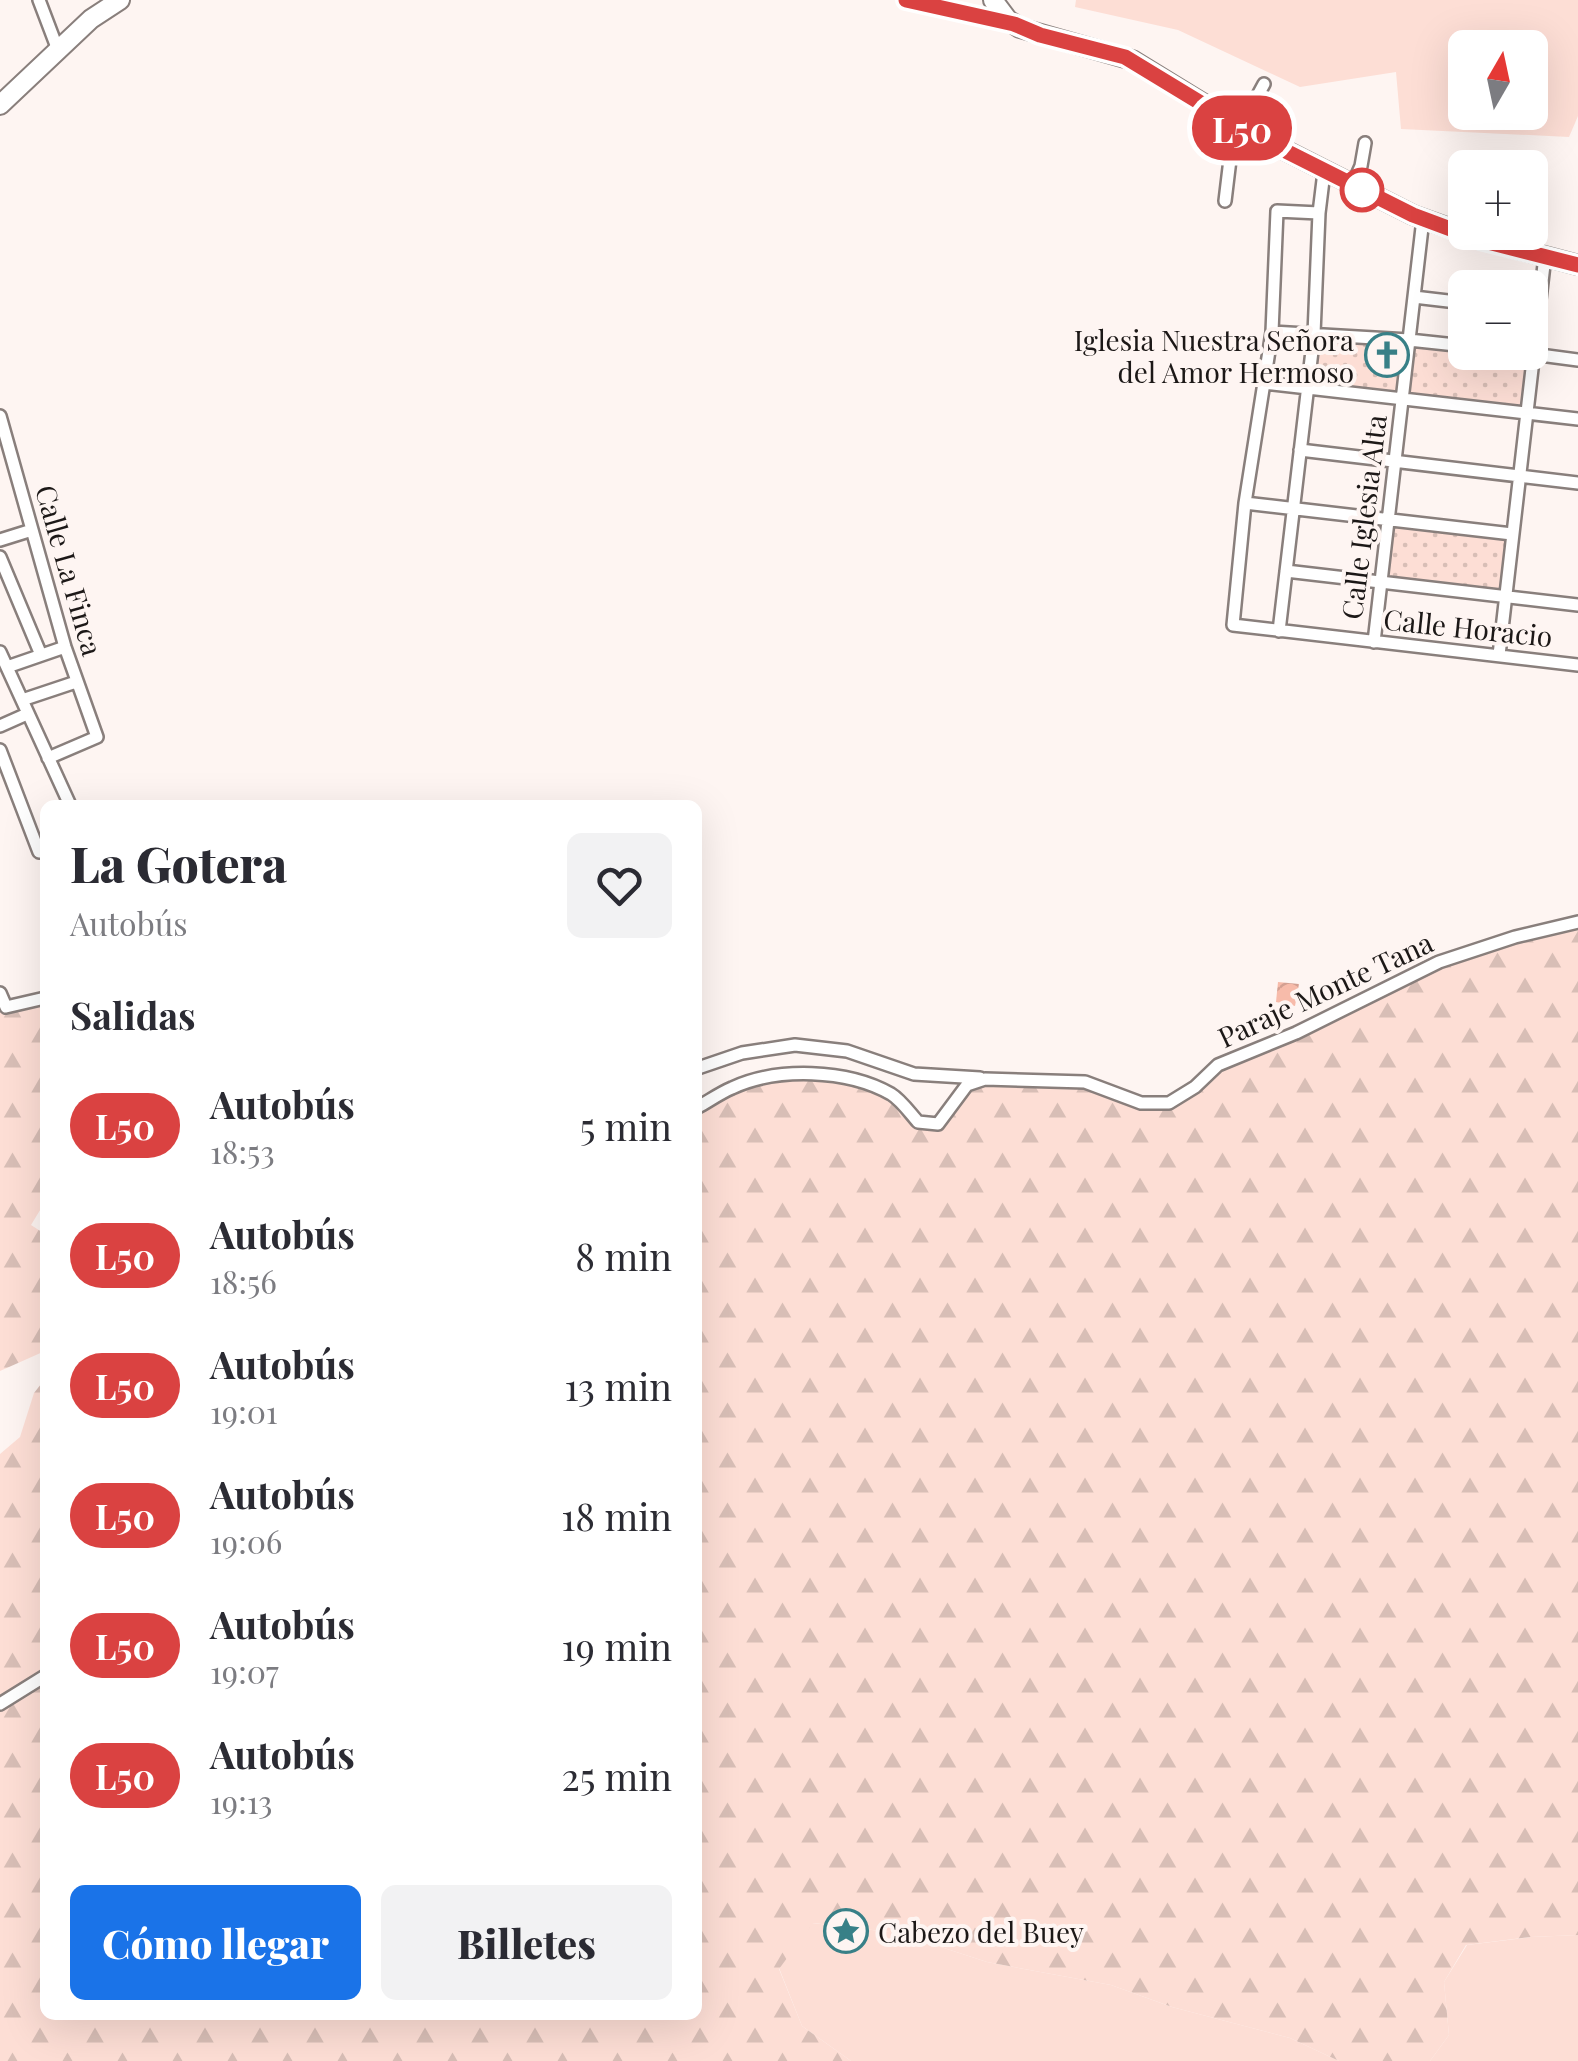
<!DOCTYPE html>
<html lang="es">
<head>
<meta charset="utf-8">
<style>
	body { margin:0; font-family:"Playfair Display",serif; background:#f2f2f3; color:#2b2b33; height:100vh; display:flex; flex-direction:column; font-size:38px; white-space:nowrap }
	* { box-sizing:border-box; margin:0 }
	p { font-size:32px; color:#7c7c81 }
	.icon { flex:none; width:55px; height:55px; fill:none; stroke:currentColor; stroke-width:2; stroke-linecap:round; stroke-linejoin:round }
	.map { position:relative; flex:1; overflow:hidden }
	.drawer { position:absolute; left:40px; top:800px; width:662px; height:1220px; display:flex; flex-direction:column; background:#fff; border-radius:15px; box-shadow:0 10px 40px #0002 }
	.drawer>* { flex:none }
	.badge { padding:0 20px; border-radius:32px; font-size:35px; line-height:65px }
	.needle { width:65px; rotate:9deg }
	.fabs { position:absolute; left:1448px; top:30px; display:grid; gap:20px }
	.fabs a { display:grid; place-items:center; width:100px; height:100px; border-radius:15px; background:#fff; box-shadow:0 10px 40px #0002; font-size:50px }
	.map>.badge { position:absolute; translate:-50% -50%; box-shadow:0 0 0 5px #fff }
	h2 { padding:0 30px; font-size:38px; line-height:90px }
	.round { display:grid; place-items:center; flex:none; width:105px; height:105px; border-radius:15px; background:#f2f2f3 }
	.headline { display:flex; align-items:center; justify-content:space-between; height:170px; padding:0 30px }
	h1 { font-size:48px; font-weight:800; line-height:75px }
	.button { display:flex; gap:20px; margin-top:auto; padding:20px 30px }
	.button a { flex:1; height:115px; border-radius:15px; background:#1a73e8; color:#fff; font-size:40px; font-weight:800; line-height:115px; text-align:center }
	.button a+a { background:#f2f2f3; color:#2b2b33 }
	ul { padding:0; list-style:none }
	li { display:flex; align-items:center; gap:30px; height:130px; padding:0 30px }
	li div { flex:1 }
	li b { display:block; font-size:38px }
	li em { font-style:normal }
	li .badge { min-width:110px; font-weight:700; text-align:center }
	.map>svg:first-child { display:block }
	.grass { fill:#fdded5; fill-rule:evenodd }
	.forest { fill:url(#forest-firs) }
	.park { fill:url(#park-dots) }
	.water { fill:url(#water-waves) }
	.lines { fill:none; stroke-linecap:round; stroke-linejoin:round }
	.street-casing { stroke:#897f7c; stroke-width:16 }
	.secondary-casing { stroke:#897f7c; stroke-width:22 }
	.street { stroke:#fff; stroke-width:11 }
	.secondary { stroke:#fff; stroke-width:18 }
	.line-casing { stroke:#fff; stroke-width:22 }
	.line { stroke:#da4241; stroke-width:15 }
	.stop-dot { fill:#fff; stroke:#da4241; stroke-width:5 }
	.labels { text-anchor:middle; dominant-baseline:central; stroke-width:8; stroke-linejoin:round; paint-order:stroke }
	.poi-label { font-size:28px; fill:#1c1817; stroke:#fef5f2; text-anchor:end }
	.street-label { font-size:28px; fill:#1c1817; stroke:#fef5f2 }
</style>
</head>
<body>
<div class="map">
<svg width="1578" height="2061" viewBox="0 0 1578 2061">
	<defs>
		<pattern id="forest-firs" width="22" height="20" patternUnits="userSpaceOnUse" patternTransform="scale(2.5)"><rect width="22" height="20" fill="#fdded5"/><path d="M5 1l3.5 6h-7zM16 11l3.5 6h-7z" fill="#d8beb6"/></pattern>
		<pattern id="park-dots" width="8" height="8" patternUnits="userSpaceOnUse" patternTransform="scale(2.5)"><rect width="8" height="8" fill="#fdded5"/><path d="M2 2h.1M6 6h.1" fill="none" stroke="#d8beb6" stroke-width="1.8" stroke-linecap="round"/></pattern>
		<pattern id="water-waves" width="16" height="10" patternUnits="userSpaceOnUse" patternTransform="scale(2.5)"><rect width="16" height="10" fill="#f7bbaa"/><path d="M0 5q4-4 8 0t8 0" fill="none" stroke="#d3a092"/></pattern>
	</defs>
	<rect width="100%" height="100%" fill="#fef5f2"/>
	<path class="grass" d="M1076 0H1578V116L1569 137 1401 129 1396 72 1300 87 1178 30 1075 7ZM1465 48H1530V112H1465Z
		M812 1923 898 1933 987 1962 1111 1985 1172 2007 1290 2038 1339 2061H851L802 2026 779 1968Z
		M1578 1935V2061H1430L1449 2035 1444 1982 1467 1945 1531 1937Z"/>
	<path class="forest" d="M1578 925V1935L1531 1937 1466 1945 1444 1982 1449 2035 1430 2061H1339L1290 2038 1172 2007 1111 1985 987 1962 898 1933 813 1923 779 1969 802 2026 851 2061H0V1454L20 1437 34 1393 45 1379V2015H698V1113L736 1091 803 1076 871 1089 923 1127H944L974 1087 994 1083 1076 1084 1140 1106 1177 1103 1189 1098 1227 1065 1300 1039 1439 966 1496 946Z
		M0 1000 10 1010 45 1005V1202L31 1225 45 1234V1351L0 1371Z"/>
	<path class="park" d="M1314 334 1465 346V352L1532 354 1525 413 1307 388Z
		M1388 519 1512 534 1505 596 1381 582Z"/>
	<path class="water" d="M1278 982 1299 984 1295 1006 1276 1002Z"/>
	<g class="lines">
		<g class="street-casing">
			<path id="street" d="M39 0 58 50
				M906 0 1010 25
				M1352 186 1361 166 1365 143
				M1225 201 1232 143 1264 84
				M1319 213 1277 211 1272 332 1245 503 1233 625 1578 665
				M1414 297 1465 303
				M1272 332 1409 340 1465 346
				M1517 352 1578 360
				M1263 383 1578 419
				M0 416 65 647 97 737 48 758
				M1300 450 1578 483
				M1245 503 1512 534
				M0 540 32 530
				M0 557 41 655
				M1286 571 1578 605
				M1279 631 1314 334 1319 213 1324 172
				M1374 642 1423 219
				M0 652 70 805
				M1499 655 1545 256
				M7 667 65 647
				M22 700 76 682
				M0 726 27 714
				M0 750 39 852
				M0 993 6 1007 45 998
				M698 1068 742 1053 795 1045 847 1051 914 1074 980 1078
				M698 1107C709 1101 720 1093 732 1088 777 1067 847 1069 891 1094 901 1100 910 1113 918 1122L938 1124 967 1085 985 1079 1085 1082 1141 1103H1169L1195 1087 1218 1065 1296 1033 1439 962 1515 937 1578 922
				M0 1704 45 1676"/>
		</g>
		<g class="secondary-casing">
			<path id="secondary" d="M993 0 1008 20 1020 28 1132 60 1251 133 1413 215 1480 239 1578 265
				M0 105 91 19 120 0"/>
		</g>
		<use href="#street" class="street"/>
		<use href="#secondary" class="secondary"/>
	</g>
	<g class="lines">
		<g class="line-casing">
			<path id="line" d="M906 0 1014 24 1040 35 1125 57 1250 133 1413 215 1480 240 1578 265"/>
		</g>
		<use href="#line" class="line"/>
	</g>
	<defs>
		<g id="church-ring" transform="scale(2.25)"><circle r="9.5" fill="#fef5f2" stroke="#388087" stroke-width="1.5"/><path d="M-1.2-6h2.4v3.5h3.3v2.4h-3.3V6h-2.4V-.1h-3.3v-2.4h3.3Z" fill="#388087"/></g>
		<g id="sight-ring" transform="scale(2.25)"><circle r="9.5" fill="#fef5f2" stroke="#388087" stroke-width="1.5"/><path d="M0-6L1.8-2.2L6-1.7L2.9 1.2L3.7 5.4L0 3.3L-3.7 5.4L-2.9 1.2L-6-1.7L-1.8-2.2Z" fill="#388087"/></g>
	</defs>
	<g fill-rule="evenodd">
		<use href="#church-ring" x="1387" y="355"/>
		<use href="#sight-ring" x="846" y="1931"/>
	</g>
	<circle class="stop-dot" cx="1362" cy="190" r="20"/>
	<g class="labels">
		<g class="poi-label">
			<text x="1354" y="339">Iglesia Nuestra Señora<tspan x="1354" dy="32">del Amor Hermoso</tspan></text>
			<text x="878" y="1931" text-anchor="start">Cabezo del Buey</text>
		</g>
		<g class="street-label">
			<text transform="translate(1363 517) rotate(-83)">Calle Iglesia Alta</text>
			<text transform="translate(70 570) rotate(74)">Calle La Finca</text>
			<text transform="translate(1468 627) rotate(6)">Calle Horacio</text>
			<text transform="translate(1325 989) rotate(-25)">Paraje Monte Tana</text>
		</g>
	</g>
</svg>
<div class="fabs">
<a><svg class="needle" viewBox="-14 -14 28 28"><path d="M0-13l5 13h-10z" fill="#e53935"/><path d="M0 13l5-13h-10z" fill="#7c7c81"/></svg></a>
<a>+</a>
<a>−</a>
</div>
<b class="badge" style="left:1242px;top:128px;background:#da4241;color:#fff">L50</b>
<section class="drawer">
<div class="headline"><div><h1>La Gotera</h1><p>Autobús</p></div><a class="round"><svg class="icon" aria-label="heart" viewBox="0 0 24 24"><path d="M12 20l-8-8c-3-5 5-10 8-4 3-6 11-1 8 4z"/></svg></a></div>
<h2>Salidas</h2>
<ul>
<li><span class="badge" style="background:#da4241;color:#fff">L50</span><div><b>Autobús</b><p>18:53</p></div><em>5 min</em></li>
<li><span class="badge" style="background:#da4241;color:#fff">L50</span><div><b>Autobús</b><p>18:56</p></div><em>8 min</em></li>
<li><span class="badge" style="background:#da4241;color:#fff">L50</span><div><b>Autobús</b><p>19:01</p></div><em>13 min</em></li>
<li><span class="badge" style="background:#da4241;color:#fff">L50</span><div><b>Autobús</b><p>19:06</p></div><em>18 min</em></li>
<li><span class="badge" style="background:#da4241;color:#fff">L50</span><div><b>Autobús</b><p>19:07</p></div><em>19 min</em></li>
<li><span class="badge" style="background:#da4241;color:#fff">L50</span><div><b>Autobús</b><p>19:13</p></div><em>25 min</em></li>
</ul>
<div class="button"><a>Cómo llegar</a><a>Billetes</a></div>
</section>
</div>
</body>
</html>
